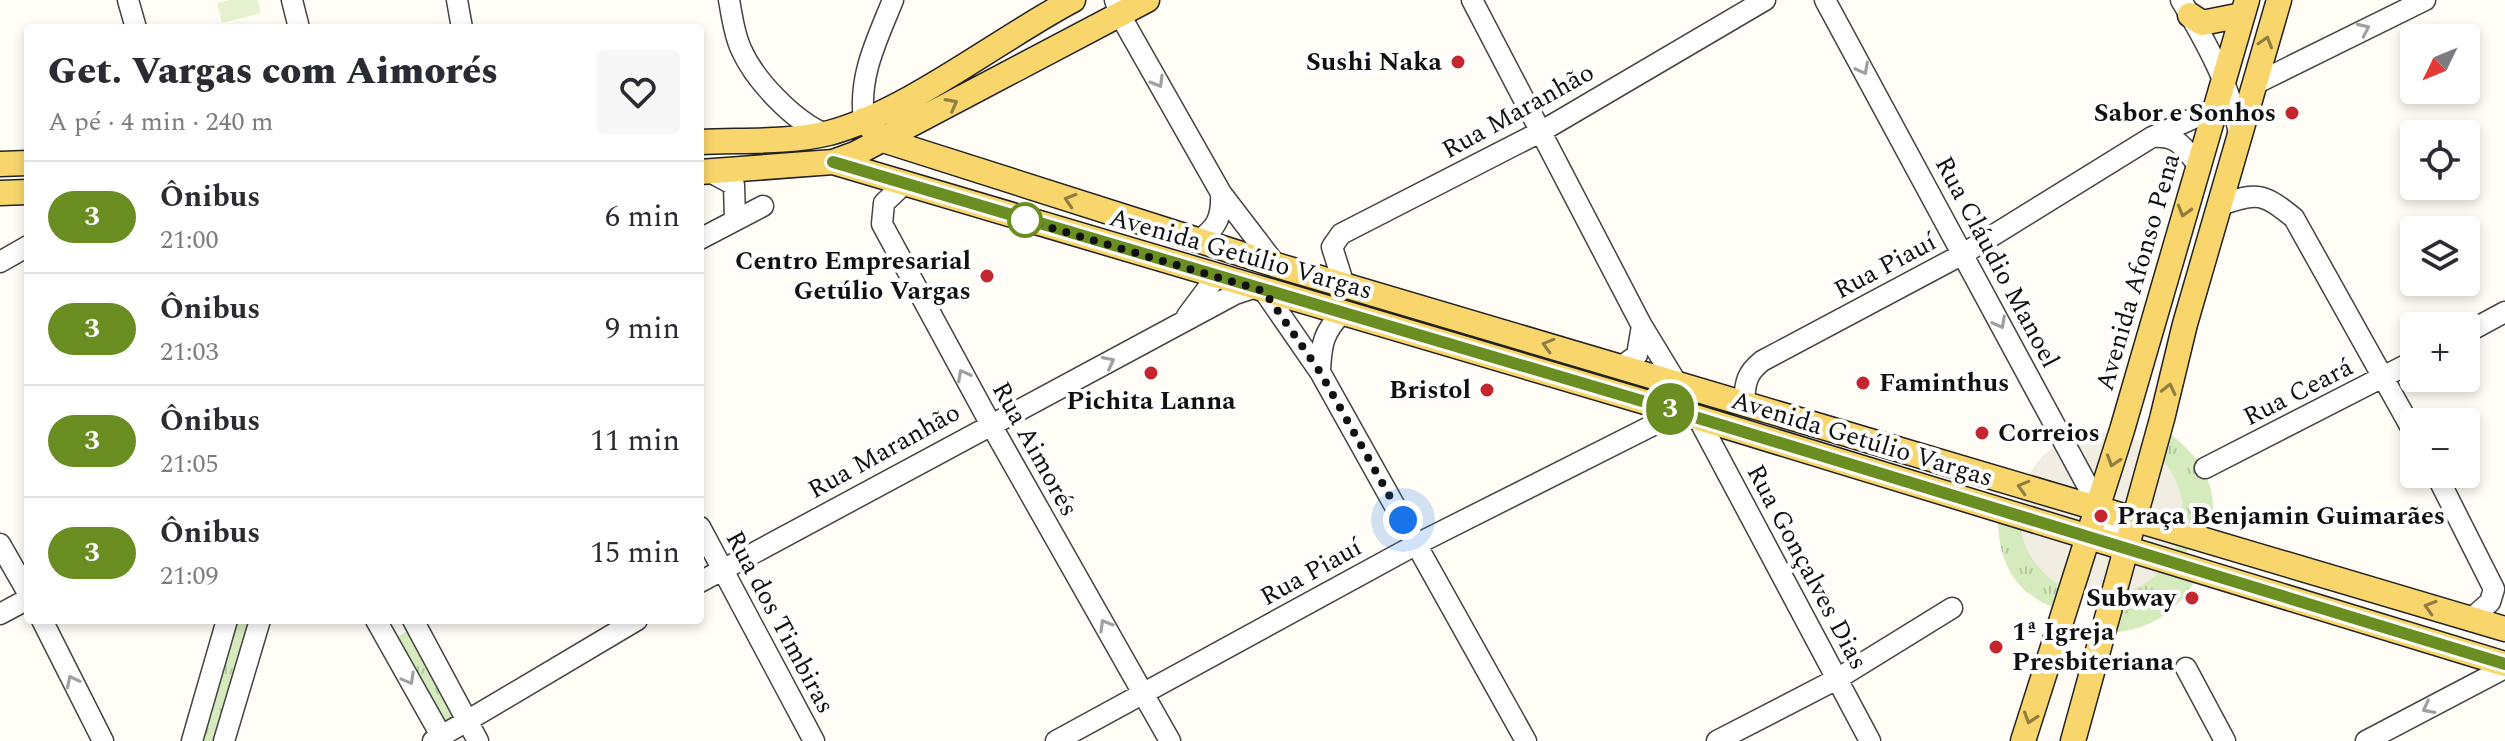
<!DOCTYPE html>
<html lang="pt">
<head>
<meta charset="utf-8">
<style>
	body { margin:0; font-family:Spectral,serif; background:#f7f7f7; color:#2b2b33; height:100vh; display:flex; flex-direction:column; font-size:30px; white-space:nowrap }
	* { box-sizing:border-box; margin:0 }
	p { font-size:26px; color:#7c7c81 }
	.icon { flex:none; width:44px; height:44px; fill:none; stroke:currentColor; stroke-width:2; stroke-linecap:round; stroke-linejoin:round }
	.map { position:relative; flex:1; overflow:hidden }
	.side { position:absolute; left:24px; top:24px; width:680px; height:600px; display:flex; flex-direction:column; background:#fff; border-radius:8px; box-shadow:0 4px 12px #0003 }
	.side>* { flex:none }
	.badge { padding:0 16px; border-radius:26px; font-size:28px; line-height:52px }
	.needle { width:52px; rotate:227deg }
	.buttons { position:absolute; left:2400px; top:24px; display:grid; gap:16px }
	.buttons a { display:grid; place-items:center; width:80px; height:80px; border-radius:8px; background:#fff; box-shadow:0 4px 12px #0003; font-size:40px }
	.you { position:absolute; width:40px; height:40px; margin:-20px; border:6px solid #fff; border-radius:50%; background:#1a73e8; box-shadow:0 0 0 12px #1a73e833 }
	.map>.badge { position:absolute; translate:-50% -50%; box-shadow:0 0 0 4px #fff }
	.round { display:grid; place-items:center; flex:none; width:84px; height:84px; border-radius:8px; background:#f7f7f7 }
	.headline { display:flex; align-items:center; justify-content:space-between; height:136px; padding:0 24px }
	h1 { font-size:38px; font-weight:800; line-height:60px }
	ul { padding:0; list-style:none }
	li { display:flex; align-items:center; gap:24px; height:112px; padding:0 24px; border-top:2px solid #e1e1e2 }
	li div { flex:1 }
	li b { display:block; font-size:30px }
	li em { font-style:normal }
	li .badge { min-width:88px; font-weight:700; text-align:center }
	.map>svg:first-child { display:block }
	.grass { fill:url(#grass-tufts) }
	.pitch { fill:#e6f2cf }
	.plaza { fill:#f1ede2 }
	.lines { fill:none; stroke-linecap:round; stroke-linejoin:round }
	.minor-casing { stroke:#444; stroke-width:23 }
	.major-casing { stroke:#222; stroke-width:27 }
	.minor { stroke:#fff; stroke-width:20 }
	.major { stroke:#f9d66b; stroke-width:24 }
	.oneway { stroke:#a0a0a0 }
	.oneway2 { stroke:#917d42 }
	.line-casing { stroke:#fff; stroke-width:18 }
	.line { stroke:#6b8e23; stroke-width:12 }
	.walk { stroke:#111; stroke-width:8; stroke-dasharray:0 14.4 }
	.poi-dot { fill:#c4262e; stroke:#fff; stroke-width:3 }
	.stop-dot { fill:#fff; stroke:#6b8e23; stroke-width:4 }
	.labels { text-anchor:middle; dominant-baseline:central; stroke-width:8; stroke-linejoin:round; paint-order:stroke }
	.poi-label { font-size:26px; font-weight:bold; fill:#111; stroke:#fff; text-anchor:end }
	.street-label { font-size:26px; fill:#111; stroke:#fff }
</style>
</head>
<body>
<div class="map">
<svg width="2505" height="741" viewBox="0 0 2505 741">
	<defs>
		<pattern id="grass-tufts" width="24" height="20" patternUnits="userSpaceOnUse" patternTransform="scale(2)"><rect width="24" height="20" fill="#d5ebbd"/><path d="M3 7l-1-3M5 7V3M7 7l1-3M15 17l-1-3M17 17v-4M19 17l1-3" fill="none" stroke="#b6c8a1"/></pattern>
	</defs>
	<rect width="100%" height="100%" fill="#fffdf5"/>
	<path class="grass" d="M2166 431C2198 453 2220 485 2211 525L2194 522 2186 556 2196 579C2176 614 2149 630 2109 633L2114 566 2070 551 2053 607C2014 592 1999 562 1998 521H2063L2131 498Z
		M235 620H251L217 741H199Z
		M411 629 462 720 443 731 392 640Z"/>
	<path class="pitch" d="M229 0H258L261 13 222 23 217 3Z"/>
	<path class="plaza" d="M2019 514a82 82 0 1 1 164 0a82 82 0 1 1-164 0Z"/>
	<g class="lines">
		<g class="minor-casing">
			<path id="minor" d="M128 0 136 28
				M292 0 299 28
				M457 0 462 28
				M729 0C732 16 734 34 741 49 755 81 794 121 825 134
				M1115 0 1120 15 1221 193 1276 265
				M1472 0 1642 326 1676 382
				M1825 0 2099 507 2125 548
				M2181 0C2205 40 2232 88 2239 135
				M2253 85 2425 0
				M864 120C858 76 877 40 893 0
				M2152 137C2177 135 2183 146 2198 165
				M710 172 734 185 735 219
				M905 183 884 203 882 224 990 423 1170 741
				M2221 205C2258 191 2264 194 2294 218L2414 433
				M700 239 763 206
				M1197 241C1218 228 1222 216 1221 193
				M0 262 28 246
				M1344 285 1332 247 1341 234 1542 131 1765 0
				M1264 291 1320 372 1526 741
				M1187 316 1216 277
				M2466 333 2505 312
				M1622 366 1637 355 1642 326
				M1320 372C1321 345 1323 332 1343 312
				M1744 402C1745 382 1747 373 1762 361L1963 254 2152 137 2214 109
				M1698 418 1870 741
				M2205 468 2414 361
				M2436 474 2494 589 2490 602 2471 619
				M700 527 814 741
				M0 544 28 593
				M700 582 1235 294 1253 288
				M0 614 28 599
				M42 620 103 741
				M376 620 444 741
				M413 620 478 741
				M2186 668 2225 741
				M192 741 227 620
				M224 741 260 620
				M433 741 637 620
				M1056 741 1417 544 1679 412
				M1717 741 1837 679 1952 608
				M2366 741 2505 668"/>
		</g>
		<g class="major-casing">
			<path id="major" d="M2190 15 2202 23 2242 15
				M864 120 883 140 1276 265 2505 629
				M700 142C742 140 788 143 829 133 908 112 999 39 1073 0
				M833 162 1679 412 2505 664
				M0 164 28 163
				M700 172 833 162 855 154 1147 0
				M0 193 28 192
				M2023 741 2122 430 2247 0
				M2073 741 2162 419 2185 324 2279 0"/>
		</g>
		<use href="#minor" class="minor"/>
		<use href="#major" class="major"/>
	</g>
	<defs><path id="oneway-chevron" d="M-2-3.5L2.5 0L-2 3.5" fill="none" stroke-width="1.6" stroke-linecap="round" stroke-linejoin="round" transform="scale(2)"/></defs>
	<g class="oneway">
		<use href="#oneway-chevron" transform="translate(2364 29) rotate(-25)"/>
		<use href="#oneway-chevron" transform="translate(1863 69) rotate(62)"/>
		<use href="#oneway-chevron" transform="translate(1158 82) rotate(60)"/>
		<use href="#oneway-chevron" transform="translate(2000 323) rotate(62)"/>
		<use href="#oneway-chevron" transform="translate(1109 362) rotate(-27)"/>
		<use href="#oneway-chevron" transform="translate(963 375) rotate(-118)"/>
		<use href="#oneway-chevron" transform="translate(1105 625) rotate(-120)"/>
		<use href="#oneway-chevron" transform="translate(409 679) rotate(61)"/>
		<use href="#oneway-chevron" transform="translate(72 681) rotate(-117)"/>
		<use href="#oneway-chevron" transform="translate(2428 708) rotate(152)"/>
	</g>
	<g class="oneway2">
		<use href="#oneway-chevron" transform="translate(2266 42) rotate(-73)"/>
		<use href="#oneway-chevron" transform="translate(952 104) rotate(-28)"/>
		<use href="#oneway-chevron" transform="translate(1070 200) rotate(-162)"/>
		<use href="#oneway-chevron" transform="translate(2184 211) rotate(106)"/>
		<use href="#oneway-chevron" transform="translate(1548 345) rotate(-164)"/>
		<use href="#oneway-chevron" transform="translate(2169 389) rotate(-77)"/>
		<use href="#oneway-chevron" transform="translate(2113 461) rotate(108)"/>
		<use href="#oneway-chevron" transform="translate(2023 487) rotate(-164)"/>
		<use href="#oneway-chevron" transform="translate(2430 607) rotate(-163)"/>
		<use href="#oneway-chevron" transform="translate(2030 718) rotate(108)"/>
	</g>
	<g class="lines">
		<g class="line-casing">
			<path id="line" d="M833 162 1649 403 2505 664"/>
		</g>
		<use href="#line" class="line"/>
		<path class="walk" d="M1025 220 1018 218 1264 291 1320 372 1403 520"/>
	</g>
	<g class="poi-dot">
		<circle cx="1458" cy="62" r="8"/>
		<circle cx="2292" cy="113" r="8"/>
		<circle cx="987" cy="276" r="8"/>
		<circle cx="1151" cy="373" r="8"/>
		<circle cx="1863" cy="383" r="8"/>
		<circle cx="1487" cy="390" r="8"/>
		<circle cx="1982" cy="433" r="8"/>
		<circle cx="2101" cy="516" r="8"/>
		<circle cx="2192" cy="598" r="8"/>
		<circle cx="1996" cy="647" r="8"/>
	</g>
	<circle class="stop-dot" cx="1025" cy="220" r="16"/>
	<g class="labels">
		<g class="poi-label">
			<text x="1442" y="62">Sushi Naka</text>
			<text x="2276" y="113">Sabor e Sonhos</text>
			<text x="971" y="261">Centro Empresarial<tspan x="971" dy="30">Getúlio Vargas</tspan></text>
			<text x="1879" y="383" text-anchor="start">Faminthus</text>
			<text x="1471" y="390">Bristol</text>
			<text x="1151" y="401" text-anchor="middle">Pichita Lanna</text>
			<text x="1998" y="433" text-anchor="start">Correios</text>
			<text x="2117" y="516" text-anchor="start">Praça Benjamin Guimarães</text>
			<text x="2176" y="598">Subway</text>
			<text x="2012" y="632" text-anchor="start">1ª Igreja<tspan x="2012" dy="30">Presbiteriana</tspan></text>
		</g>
		<g class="street-label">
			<text transform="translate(1518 111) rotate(-29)">Rua Maranhão</text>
			<text transform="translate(1241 254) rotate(16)">Avenida Getúlio Vargas</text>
			<text transform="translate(1997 262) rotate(62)">Rua Cláudio Manoel</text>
			<text transform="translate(1885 266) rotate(-28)">Rua Piauí</text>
			<text transform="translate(2138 272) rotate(-74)">Avenida Afonso Pena</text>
			<text transform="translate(2298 392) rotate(-27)">Rua Ceará</text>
			<text transform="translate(1862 439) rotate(17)">Avenida Getúlio Vargas</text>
			<text transform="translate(1035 449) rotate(61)">Rua Aimorés</text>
			<text transform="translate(884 451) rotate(-29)">Rua Maranhão</text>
			<text transform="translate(1807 567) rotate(62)">Rua Gonçalves Dias</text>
			<text transform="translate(1311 572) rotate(-29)">Rua Piauí</text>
			<text transform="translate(780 622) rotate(62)">Rua dos Timbiras</text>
		</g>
	</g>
</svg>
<div class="buttons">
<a><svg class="needle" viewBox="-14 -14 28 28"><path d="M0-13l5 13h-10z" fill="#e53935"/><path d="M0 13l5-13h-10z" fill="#7c7c81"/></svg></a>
<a><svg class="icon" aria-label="locate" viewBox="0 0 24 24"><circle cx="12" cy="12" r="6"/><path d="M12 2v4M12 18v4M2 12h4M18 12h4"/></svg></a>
<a><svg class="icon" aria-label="layers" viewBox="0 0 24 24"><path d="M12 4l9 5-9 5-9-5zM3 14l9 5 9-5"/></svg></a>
<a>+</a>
<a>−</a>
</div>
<div class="you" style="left:1403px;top:520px"></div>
<b class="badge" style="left:1670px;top:409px;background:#6b8e23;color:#fff">3</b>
<section class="side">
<div class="headline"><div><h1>Get. Vargas com Aimorés</h1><p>A pé · 4 min · 240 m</p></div><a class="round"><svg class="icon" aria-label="heart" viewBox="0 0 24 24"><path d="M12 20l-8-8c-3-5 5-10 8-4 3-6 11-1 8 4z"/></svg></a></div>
<ul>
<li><span class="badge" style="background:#6b8e23;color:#fff">3</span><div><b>Ônibus</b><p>21:00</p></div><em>6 min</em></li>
<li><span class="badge" style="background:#6b8e23;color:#fff">3</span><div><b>Ônibus</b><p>21:03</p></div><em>9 min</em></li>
<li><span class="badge" style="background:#6b8e23;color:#fff">3</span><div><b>Ônibus</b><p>21:05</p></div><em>11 min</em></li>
<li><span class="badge" style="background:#6b8e23;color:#fff">3</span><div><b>Ônibus</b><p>21:09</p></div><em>15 min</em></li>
</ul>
</section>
</div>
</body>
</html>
